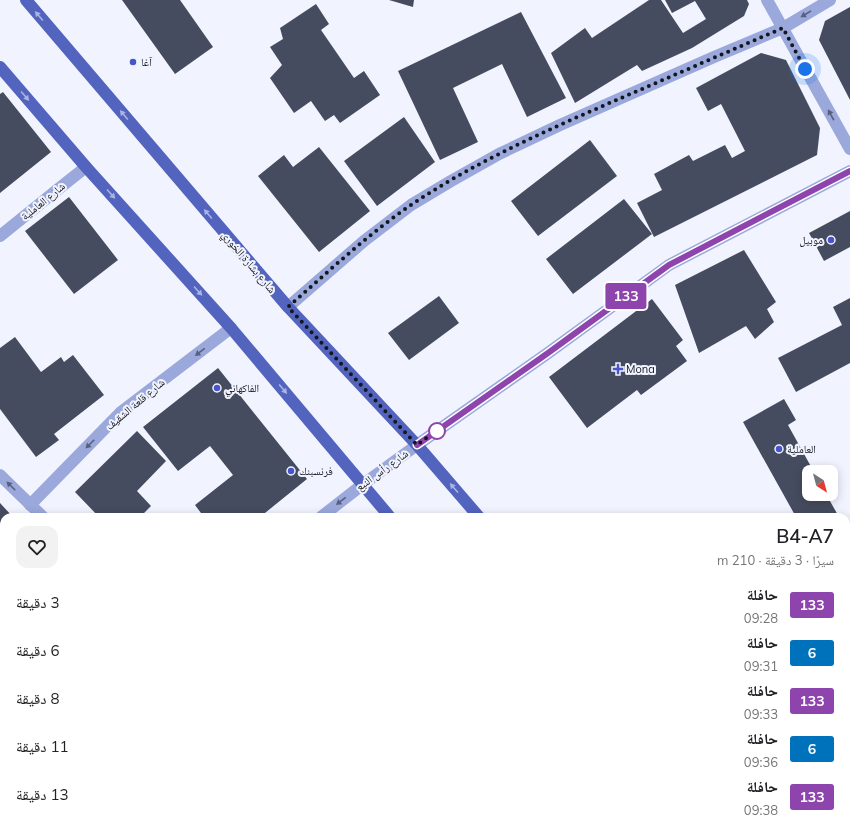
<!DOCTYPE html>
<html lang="ar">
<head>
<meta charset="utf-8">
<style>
	body { margin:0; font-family:Mulish,"Noto Naskh Arabic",sans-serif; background:#f2f2f2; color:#202124; direction:rtl; height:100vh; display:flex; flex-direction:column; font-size:15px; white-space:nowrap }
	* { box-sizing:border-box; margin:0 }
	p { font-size:13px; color:#757577 }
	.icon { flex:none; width:22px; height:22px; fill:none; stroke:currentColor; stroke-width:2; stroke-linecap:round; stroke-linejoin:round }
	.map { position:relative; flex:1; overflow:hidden; direction:ltr }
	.sheet { position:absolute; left:0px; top:513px; width:850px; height:316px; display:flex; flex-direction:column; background:#fff; border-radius:12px 12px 0 0; box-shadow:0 2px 10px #0003; direction:rtl }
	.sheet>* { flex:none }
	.badge { padding:0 8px; border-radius:3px; font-size:14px; line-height:26px }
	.needle { width:26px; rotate:144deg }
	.buttons { position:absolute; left:802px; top:465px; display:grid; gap:8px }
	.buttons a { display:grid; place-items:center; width:36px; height:36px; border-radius:8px; background:#fff; box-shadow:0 2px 10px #0003; font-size:20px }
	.you { position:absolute; width:20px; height:20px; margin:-10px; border:3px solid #fff; border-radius:50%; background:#1a73e8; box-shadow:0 0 0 6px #1a73e833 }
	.map>.badge { position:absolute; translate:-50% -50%; box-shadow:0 0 0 2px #fff }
	.round { display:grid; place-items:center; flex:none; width:42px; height:42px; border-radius:12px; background:#f2f2f2 }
	.head { display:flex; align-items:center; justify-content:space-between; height:68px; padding:0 16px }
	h1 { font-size:19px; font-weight:600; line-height:30px }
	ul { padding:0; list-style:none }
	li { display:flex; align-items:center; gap:12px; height:48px; padding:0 16px }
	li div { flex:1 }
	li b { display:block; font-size:15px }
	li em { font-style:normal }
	li .badge { min-width:44px; font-weight:700; text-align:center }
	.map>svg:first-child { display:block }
	.building { fill:#464c5f }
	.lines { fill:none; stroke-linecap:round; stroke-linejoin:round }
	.path { stroke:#aaadb6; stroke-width:2.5; stroke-dasharray:4 2; stroke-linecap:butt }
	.pedestrian { stroke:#9aa8db; stroke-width:12 }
	.minor { stroke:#9aa8db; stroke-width:12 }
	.tertiary { stroke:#9aa8db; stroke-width:12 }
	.primary { stroke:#5364bf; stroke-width:12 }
	.oneway { fill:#58607d }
	.oneway2 { fill:#aab3e2 }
	.line-casing { stroke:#fff; stroke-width:9 }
	.line { stroke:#8e44ad; stroke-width:6 }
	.walk { stroke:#15171f; stroke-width:4; stroke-dasharray:0 7.2 }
	.poi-dot { fill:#4656ca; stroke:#f1f4fe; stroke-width:1.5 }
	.stop-dot { fill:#fff; stroke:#8e44ad; stroke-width:2 }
	.labels { text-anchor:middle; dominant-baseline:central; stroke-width:4; stroke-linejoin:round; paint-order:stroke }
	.poi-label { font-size:11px; fill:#15171f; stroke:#f1f4fe; text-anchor:start }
	.street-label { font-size:11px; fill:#15171f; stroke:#f1f4fe }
</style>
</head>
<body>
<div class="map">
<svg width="850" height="829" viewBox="0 0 850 829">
	<rect width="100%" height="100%" fill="#f1f4fe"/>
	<path class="building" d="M122 0H180L213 47 175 74Z
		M389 0H414L413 7Z
		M649 0H661L683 33 706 19 695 1 672 13 665 0H747L749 4 744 16 692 48 642 71 637 65 575 103 551 53 585 28 592 38Z
		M316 4 329 24 321 30 354 78 364 71 380 95 340 123 334 115 325 121 311 101 294 113 270 78 282 65 270 47 283 39 280 28Z
		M850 7V100L819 40 825 21Z
		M521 12 566 98 527 117 502 64 453 88 478 142 440 160 398 71Z
		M761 53 786 60 820 128 817 155 654 237 637 203 662 190 654 174 689 155 693 161 725 145 732 158 745 151 721 104 708 111 696 88Z
		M3 92 51 152 0 193V94Z
		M404 117 435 162 377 206 344 161Z
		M590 140 617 176 538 236 511 201Z
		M319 147 370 211 319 252 258 176 284 155 293 167Z
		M69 197 118 260 74 294 25 231Z
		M624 199 652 234 573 294 546 259Z
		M850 211V247L824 261 809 233Z
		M744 250 776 302 767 309 774 322 755 339 746 326 699 353 675 285Z
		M439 296 459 323 409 360 388 333Z
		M850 298V363L796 392 778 358 842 325 833 307Z
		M652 299 683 340 676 346 687 361 641 395 637 390 587 428 549 377Z
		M15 337 41 372 61 357 64 362 73 355 104 395 54 434 59 440 36 457 0 409V348Z
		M218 368 307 479 260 517H204L195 505 233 475 210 446 178 471 143 427Z
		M784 399 796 420 788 425 814 472H809V494H826L839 517H796L743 422Z
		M137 431 166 461 137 491 151 506 140 517H99L75 492Z
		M0 503 13 517H4V545L0 548Z
		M846 529 850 536V582L847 584 850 590V625L846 627Z
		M4 583V628L1 629 0 628V586Z
		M4 658V692L0 694V661Z
		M850 743V787L846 790V745Z
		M4 809V825H54L58 829H0V812Z
		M850 820V829H834L841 825H846V822Z
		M94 825H140L134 829H97Z
		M189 825H218L221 829H183Z
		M248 825H303L306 829H251Z
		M396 825H440L434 829H399Z
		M500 825H552L555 829H498L501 826Z
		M563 825H597L592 829H566Z"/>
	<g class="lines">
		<path class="path" d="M775 825 779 829"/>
		<path class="pedestrian" d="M57 190 86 167
			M362 485 417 445
			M0 734 4 739"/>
		<path class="minor" d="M0 236 57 190
			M288 307 364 241 411 205 451 181 499 154 560 125 714 57 783 28 830 0
			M30 505 121 412 231 328
			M846 707 850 705
			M0 784 4 781
			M80 825 84 829
			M154 829 159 825
			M607 829 613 825"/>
		<path class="tertiary" d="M767 0 850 149
			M417 445 548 353 669 265 850 171
			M0 475 43 517
			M321 517 362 485
			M334 825 337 829"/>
		<path class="primary" d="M26 0 288 307 417 445 479 517
			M0 67 86 167 231 328 390 517
			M656 825 659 829
			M743 825 746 829"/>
	</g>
	<defs><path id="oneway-solid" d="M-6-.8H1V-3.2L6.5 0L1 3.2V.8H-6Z"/></defs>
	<g class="oneway">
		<use href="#oneway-solid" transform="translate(806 14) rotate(149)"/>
		<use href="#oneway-solid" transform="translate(831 115) rotate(-119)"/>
		<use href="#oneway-solid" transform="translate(200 352) rotate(142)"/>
		<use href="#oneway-solid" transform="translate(90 444) rotate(135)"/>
		<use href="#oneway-solid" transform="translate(11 486) rotate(-135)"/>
		<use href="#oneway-solid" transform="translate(341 501) rotate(142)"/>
	</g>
	<g class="oneway2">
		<use href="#oneway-solid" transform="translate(39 16) rotate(-130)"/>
		<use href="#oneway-solid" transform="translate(25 96) rotate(49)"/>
		<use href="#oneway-solid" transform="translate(124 115) rotate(-130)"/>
		<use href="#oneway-solid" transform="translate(111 194) rotate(48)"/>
		<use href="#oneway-solid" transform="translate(208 214) rotate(-130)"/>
		<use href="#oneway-solid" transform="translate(198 291) rotate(48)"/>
		<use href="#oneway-solid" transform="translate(283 389) rotate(50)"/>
		<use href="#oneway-solid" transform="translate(454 488) rotate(-131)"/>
	</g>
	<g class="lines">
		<g class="line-casing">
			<path id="line" d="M417 445 548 353 669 265 850 171"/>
		</g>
		<use href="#line" class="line"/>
		<path class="walk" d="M437 431 440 428 417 445 288 307C328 272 367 235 411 205 476 161 550 129 621 98 675 75 729 51 783 28L805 69"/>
	</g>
	<g class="poi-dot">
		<circle cx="133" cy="62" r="4"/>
		<circle cx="831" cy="240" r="4"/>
		<path d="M616 363h4v4h4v4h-4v4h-4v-4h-4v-4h4z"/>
		<circle cx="217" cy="388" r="4"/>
		<circle cx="779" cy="449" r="4"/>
		<circle cx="291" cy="471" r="4"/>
	</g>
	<circle class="stop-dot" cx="437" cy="431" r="8"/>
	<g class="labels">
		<g class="poi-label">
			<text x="141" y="62">آغا</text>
			<text x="823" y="240" text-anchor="end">موبيل</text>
			<text x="626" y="369">Mona</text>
			<text x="225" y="388">الفاكهاني</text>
			<text x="787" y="449">العاملية</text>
			<text x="299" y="471">فرنسبنك</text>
		</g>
		<g class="street-label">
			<text transform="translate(43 201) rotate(-39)">شارع العاملية</text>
			<text transform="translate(249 262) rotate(50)">شارع بشارة الخوري</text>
			<text transform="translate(135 404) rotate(-40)">شارع قلعة الشقيف</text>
			<text transform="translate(382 470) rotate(-36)">شارع رأس النبع</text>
		</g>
	</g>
</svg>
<div class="buttons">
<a><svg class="needle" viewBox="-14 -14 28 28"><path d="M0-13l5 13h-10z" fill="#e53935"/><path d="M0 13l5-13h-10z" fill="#757577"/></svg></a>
</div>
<div class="you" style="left:805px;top:69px"></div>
<b class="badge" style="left:626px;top:296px;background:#8e44ad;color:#fff">133</b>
<section class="sheet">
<div class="head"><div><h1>B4-A7</h1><p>سيرًا · 3 دقيقة · 210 m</p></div><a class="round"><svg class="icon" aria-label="heart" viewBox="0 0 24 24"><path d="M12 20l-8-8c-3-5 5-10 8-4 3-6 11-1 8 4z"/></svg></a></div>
<ul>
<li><span class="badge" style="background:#8e44ad;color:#fff">133</span><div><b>حافلة</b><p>09:28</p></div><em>3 دقيقة</em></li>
<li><span class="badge" style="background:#0072bc;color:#fff">6</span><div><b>حافلة</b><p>09:31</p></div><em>6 دقيقة</em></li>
<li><span class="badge" style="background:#8e44ad;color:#fff">133</span><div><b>حافلة</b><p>09:33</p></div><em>8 دقيقة</em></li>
<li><span class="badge" style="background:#0072bc;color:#fff">6</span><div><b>حافلة</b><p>09:36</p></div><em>11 دقيقة</em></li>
<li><span class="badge" style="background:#8e44ad;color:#fff">133</span><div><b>حافلة</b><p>09:38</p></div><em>13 دقيقة</em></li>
</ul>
</section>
</div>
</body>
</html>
